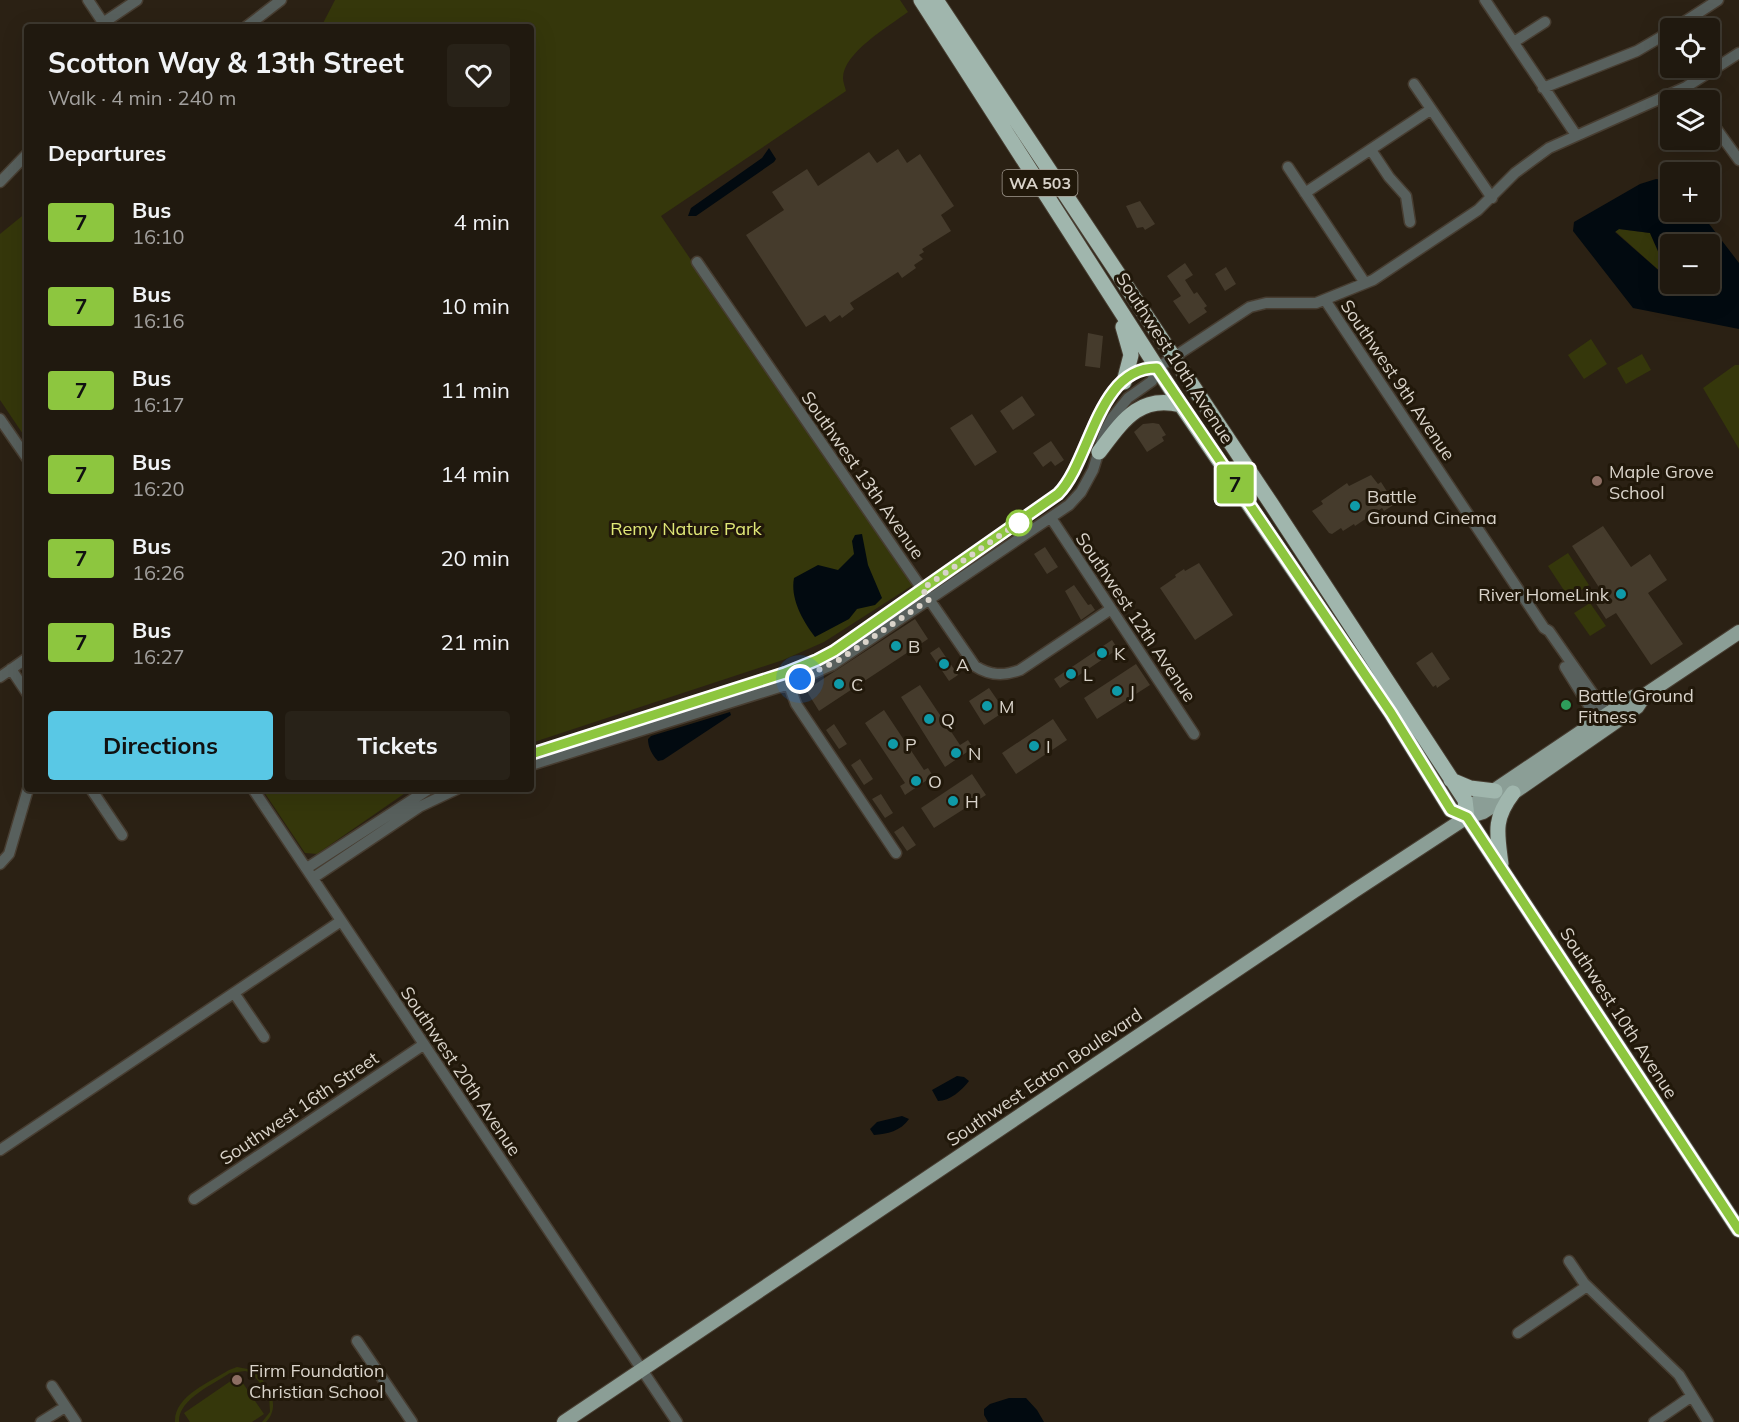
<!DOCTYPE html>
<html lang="en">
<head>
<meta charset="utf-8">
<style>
	body { margin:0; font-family:Mulish,sans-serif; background:#282218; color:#f1f3f6; height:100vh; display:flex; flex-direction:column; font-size:22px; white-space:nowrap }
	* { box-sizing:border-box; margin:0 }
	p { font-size:20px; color:#a2a09e }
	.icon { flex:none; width:33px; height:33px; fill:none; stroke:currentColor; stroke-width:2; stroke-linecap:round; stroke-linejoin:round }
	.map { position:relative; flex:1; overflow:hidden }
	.panel { position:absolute; left:24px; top:24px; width:510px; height:768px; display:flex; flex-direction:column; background:#20190f; border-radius:6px; box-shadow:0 6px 24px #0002,0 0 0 2px #3d382f }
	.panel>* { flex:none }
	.badge { padding:0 12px; border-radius:4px; font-size:21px; line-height:39px }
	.fabs { position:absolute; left:1660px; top:18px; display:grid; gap:12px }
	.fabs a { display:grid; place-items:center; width:60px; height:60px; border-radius:6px; background:#20190f; box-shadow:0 6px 24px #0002,0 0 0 2px #3d382f; font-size:30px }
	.you { position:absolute; width:30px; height:30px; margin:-15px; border:4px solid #fff; border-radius:50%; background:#1a73e8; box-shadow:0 0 0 9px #1a73e833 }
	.map>.badge { position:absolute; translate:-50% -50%; box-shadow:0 0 0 3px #fff }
	h2 { padding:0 24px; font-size:22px; line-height:54px }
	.round { display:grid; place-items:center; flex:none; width:63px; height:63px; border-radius:6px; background:#282218 }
	.head { display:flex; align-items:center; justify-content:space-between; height:102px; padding:0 24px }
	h1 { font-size:28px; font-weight:700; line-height:45px }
	.primary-button { display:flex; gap:12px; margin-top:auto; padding:12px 24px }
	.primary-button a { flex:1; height:69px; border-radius:6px; background:#59c8e5; color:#111; font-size:24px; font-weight:700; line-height:69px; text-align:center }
	.primary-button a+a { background:#282218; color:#f1f3f6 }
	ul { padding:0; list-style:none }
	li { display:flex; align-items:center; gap:18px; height:84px; padding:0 24px }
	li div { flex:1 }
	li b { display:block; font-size:22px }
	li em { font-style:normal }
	li .badge { min-width:66px; font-weight:700; text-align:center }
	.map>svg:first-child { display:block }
	.green { fill:#35370b }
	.water { fill:#020a10; fill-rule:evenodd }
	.building { fill:#453b2c }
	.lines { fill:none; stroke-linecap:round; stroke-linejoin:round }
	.minor-casing { stroke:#473d31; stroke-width:13 }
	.major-casing { stroke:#473d31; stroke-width:16 }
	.highway-casing { stroke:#473d31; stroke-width:17 }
	.minor { stroke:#58605d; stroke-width:10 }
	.major { stroke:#8b9e96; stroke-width:14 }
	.highway { stroke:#a0b6ad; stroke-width:15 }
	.line-casing { stroke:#fff; stroke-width:14 }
	.line { stroke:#8dc63f; stroke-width:9 }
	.walk { stroke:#d9d3ca; stroke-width:6; stroke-dasharray:0 10.8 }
	.education-dot { fill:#8d6e63; stroke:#21180a; stroke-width:2 }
	.culture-dot { fill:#0f9aa8; stroke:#21180a; stroke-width:2 }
	.stop-dot { fill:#fff; stroke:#8dc63f; stroke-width:3 }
	.leisure-dot { fill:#2e9e5b; stroke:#21180a; stroke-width:2 }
	.labels { text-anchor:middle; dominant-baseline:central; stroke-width:6; stroke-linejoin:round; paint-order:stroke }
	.shield { fill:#21180a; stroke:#a29b90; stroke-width:1.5 }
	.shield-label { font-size:16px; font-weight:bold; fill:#d9d3ca }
	.street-label { font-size:18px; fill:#d9d3ca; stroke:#21180a }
	.poi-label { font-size:18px; fill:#d9d3ca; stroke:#21180a; text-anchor:start }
	.park-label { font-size:18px; fill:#e0e777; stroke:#21180a }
</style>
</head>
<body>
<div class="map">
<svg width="1739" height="1422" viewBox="0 0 1739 1422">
	<rect width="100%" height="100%" fill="#2b2114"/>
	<path class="green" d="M335 0H900L908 12C889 26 843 53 843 78 843 82 845 87 846 91L661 216 913 585 824 642 783 660 531 743V27H321Z
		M27 212V440L0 400V234Z
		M1619 229 1650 233 1661 258 1671 269V274L1664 275 1615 231Z
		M1591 339 1607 364 1584 379 1568 355Z
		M1642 354 1651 370 1626 384 1617 368Z
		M1735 365H1739V449L1703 388Z
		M1568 553 1589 585 1569 598 1548 566Z
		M1590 603 1606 626 1590 636 1574 613Z
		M262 789H411L317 854 305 853Z
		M237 1367 253 1370C268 1383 282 1405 266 1422H262L270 1412 269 1395 252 1373 245 1371 230 1373C214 1384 178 1399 179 1422H175C174 1396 210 1382 229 1370Z
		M238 1376 264 1414 252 1422H190L184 1413Z"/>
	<path class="water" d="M769 148 776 159 774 162 696 216H688L691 208 762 158Z
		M1656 179 1671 181V212H1700L1739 263V329L1633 308 1573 231 1574 222 1640 184ZM1619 229 1650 233 1661 258 1671 269V244H1710V284H1671V274L1664 275 1615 232Z
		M862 534 868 565 882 598 875 605 857 609 849 619 815 637C803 621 790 599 794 578L818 565 838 570 854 554 852 541 855 535Z
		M730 712 731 715 663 760 658 761C652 755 648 747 648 739L651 736Z
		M957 1076 964 1077 969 1081C962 1090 950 1101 938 1101L932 1090Z
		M902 1116 909 1119C901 1131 887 1134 874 1135L870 1129 877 1122Z
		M1009 1398H1026L1037 1410 1044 1422H988L984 1415V1409L990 1404Z"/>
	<path class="building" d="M898 149 907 163 920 154 954 206 941 215 951 231 922 249 924 252 919 255 923 259 914 265 916 268 902 278 898 272 850 303 854 309 842 318 840 315 830 322 825 315 806 327 746 235 784 210 772 192 807 169 818 186 869 152 877 163Z
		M1140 201 1155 224 1145 230 1143 227 1137 228 1126 206Z
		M1185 263 1193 275 1185 280 1194 294 1197 292 1207 306 1204 308 1207 312 1189 324 1173 301 1181 296 1167 276Z
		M1226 267 1236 284 1225 291 1215 274Z
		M1088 333 1103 336 1100 368 1085 366Z
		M1022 396 1035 415 1013 430 1000 411Z
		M972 414 997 452 975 466 950 428Z
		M1153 423 1159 424 1166 435 1162 437 1164 441 1147 452 1134 432 1143 424Z
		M1051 441 1064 460 1055 466 1051 461 1043 467 1033 453Z
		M1371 475 1378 484 1381 482 1395 504 1384 511 1382 508 1355 526 1354 524 1343 531 1341 528 1332 534 1329 533 1312 511 1323 504 1321 501 1347 483 1349 486Z
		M1603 526 1631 567 1650 554 1667 580 1648 593 1683 644 1651 665 1616 613 1606 619 1591 596 1600 589 1572 546Z
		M1045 547 1058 567 1047 574 1034 554Z
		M1199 563 1233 615 1195 640 1160 588 1176 577 1175 575 1184 569 1185 571Z
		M1074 585 1088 605 1091 604 1095 610 1081 620 1065 591Z
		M915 619 928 639 819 711 806 690Z
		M1112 640 1118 649 1060 688 1054 679Z
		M939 647 958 675 949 681 930 653Z
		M1432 652 1450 679 1437 688 1436 685 1433 687 1416 663Z
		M1136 664 1150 685 1097 719 1084 698Z
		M920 685 960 745 968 740 973 748 945 767 901 697Z
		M989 688 1005 711 984 725 969 701Z
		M884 710 924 770 928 768 933 776 905 795 900 786 905 783 865 723Z
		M1053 719 1067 740 1016 774 1002 753Z
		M834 724 847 744 839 749 826 730Z
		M860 759 873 779 864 785 851 765Z
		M972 774 986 795 934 828 921 808Z
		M881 794 893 813 885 818 872 799Z
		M903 826 916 845 907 851 894 832Z"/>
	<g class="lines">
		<g class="minor-casing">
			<path id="minor" d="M88 0 106 27
				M1485 0 1576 135
				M103 23 137 0
				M246 27 281 0
				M1675 28 1718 0
				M1514 42 1545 22
				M1414 84 1492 198
				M1686 87 1696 100
				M1543 88 1637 51 1671 31
				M1710 120 1739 160
				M1371 150 1389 177 1406 196 1410 222
				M1288 167 1365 283
				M0 182 27 154
				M1305 193 1430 110
				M697 262 975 666C990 676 1004 676 1020 670L1111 609
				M1325 300 1544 628 1549 631 1607 714
				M0 419 27 458
				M1051 518 1194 734
				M1565 667 1598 720
				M11 669 27 693
				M0 677 27 658
				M787 679 796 704 896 853
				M531 754 785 673 817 660 834 651 1058 494C1090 461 1097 367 1157 368
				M531 765 789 684 832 665 1069 505 1081 492 1093 470 1105 431 1112 418 1128 398 1152 381 1157 368 1174 357 1250 307 1266 303H1316L1373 280 1478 210 1515 173 1549 148 1686 87 1739 53
				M91 789 122 835
				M253 789 677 1422
				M0 864 9 854 28 789
				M307 868 429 789
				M313 878 419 807 457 789
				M234 993 264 1037
				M0 1150 341 921
				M194 1199 423 1045
				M1569 1261 1584 1283 1679 1375 1708 1422
				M1518 1333 1587 1286
				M357 1341 412 1422
				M52 1386 76 1422
				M41 1422 65 1407
				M1654 1422 1692 1396"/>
		</g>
		<g class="major-casing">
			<path id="major" d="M1467 817 1477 802 1633 697 1645 695
				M564 1422 1354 891 1467 817 1483 812 1513 793 1637 707 1645 695 1739 632"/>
		</g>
		<g class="highway-casing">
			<path id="highway" d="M921 0 1181 405 1391 713 1451 810 1467 817
				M936 0 1272 505 1465 800 1467 817 1739 1230
				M1123 327 1131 355 1124 382
				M1099 452C1122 422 1139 394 1181 405
				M1451 780 1470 788 1495 791
				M1501 864C1497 833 1493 819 1513 793"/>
		</g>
		<use href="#minor" class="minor"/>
		<use href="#major" class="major"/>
		<use href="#highway" class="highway"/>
	</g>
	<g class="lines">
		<g class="line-casing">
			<path id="line" d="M531 754 785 673 817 660 834 651 1058 494C1091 461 1097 367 1157 368L1391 713 1451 810 1467 817 1477 832 1739 1230"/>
		</g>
		<use href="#line" class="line"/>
		<path class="walk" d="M800 679 839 660 930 599 922 589 1024 519 1019 523"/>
	</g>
	<g class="education-dot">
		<circle cx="1597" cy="481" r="6"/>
		<circle cx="237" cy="1380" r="6"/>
	</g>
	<g class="culture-dot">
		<circle cx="1355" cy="506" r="6"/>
		<circle cx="1621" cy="594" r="6"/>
		<circle cx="896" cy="646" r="6"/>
		<circle cx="1102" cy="653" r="6"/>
		<circle cx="944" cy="664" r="6"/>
		<circle cx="1071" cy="674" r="6"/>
		<circle cx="839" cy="684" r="6"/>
		<circle cx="1117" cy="691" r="6"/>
		<circle cx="987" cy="706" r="6"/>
		<circle cx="929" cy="719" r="6"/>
		<circle cx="893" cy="744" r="6"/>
		<circle cx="1034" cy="746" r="6"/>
		<circle cx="956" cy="753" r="6"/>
		<circle cx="916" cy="781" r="6"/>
		<circle cx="953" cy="801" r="6"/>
	</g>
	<circle class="stop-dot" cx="1019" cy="523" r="12"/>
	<circle class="leisure-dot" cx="1566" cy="705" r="6"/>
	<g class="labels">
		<rect class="shield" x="1002.5" y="170" width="75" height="26" rx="4.5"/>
		<g class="shield-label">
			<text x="1040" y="183">WA 503</text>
		</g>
		<g class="street-label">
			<text transform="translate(1175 358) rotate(57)">Southwest 10th Avenue</text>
			<text transform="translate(1398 380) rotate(56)">Southwest 9th Avenue</text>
			<text transform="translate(863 475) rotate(55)">Southwest 13th Avenue</text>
			<text transform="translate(1136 617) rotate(56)">Southwest 12th Avenue</text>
			<text transform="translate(1619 1013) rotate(57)">Southwest 10th Avenue</text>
			<text transform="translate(461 1071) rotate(56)">Southwest 20th Avenue</text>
			<text transform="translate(1044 1077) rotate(-34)">Southwest Eaton Boulevard</text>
			<text transform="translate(299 1108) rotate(-34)">Southwest 16th Street</text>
		</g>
		<g class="poi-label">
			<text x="1609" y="471">Maple Grove<tspan x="1609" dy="21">School</tspan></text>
			<text x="1367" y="496">Battle<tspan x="1367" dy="21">Ground Cinema</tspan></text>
			<text x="1609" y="594" text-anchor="end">River HomeLink</text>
			<text x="908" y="646">B</text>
			<text x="1114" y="653">K</text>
			<text x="956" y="664">A</text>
			<text x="1083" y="674">L</text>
			<text x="851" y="684">C</text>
			<text x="1129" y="691">J</text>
			<text x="1578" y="695">Battle Ground<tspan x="1578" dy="21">Fitness</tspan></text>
			<text x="999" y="706">M</text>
			<text x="941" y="719">Q</text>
			<text x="905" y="744">P</text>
			<text x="1046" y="746">I</text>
			<text x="968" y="753">N</text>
			<text x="928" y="781">O</text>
			<text x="965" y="801">H</text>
			<text x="249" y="1370">Firm Foundation<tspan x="249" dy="21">Christian School</tspan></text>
		</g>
		<g class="park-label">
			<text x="686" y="528">Remy Nature Park</text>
		</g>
	</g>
</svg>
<div class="fabs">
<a><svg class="icon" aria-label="locate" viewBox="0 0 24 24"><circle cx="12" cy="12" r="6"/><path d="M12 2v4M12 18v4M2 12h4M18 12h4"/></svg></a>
<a><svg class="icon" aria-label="layers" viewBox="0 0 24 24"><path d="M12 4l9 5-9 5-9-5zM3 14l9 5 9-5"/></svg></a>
<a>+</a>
<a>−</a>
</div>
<div class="you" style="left:800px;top:679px"></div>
<b class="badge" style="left:1235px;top:484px;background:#8dc63f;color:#111">7</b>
<section class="panel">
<div class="head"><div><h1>Scotton Way &amp; 13th Street</h1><p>Walk · 4 min · 240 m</p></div><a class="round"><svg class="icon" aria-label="heart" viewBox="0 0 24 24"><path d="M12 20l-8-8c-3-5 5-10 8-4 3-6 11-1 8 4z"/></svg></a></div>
<h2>Departures</h2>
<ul>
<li><span class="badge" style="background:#8dc63f;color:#111">7</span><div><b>Bus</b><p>16:10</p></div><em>4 min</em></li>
<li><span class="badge" style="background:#8dc63f;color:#111">7</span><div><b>Bus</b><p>16:16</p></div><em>10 min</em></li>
<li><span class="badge" style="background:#8dc63f;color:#111">7</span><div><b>Bus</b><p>16:17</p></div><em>11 min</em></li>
<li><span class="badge" style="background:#8dc63f;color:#111">7</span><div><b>Bus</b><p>16:20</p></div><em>14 min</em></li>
<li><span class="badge" style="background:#8dc63f;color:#111">7</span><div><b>Bus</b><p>16:26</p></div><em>20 min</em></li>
<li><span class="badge" style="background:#8dc63f;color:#111">7</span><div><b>Bus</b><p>16:27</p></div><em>21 min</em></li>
</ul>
<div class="primary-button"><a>Directions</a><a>Tickets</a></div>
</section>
</div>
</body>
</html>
